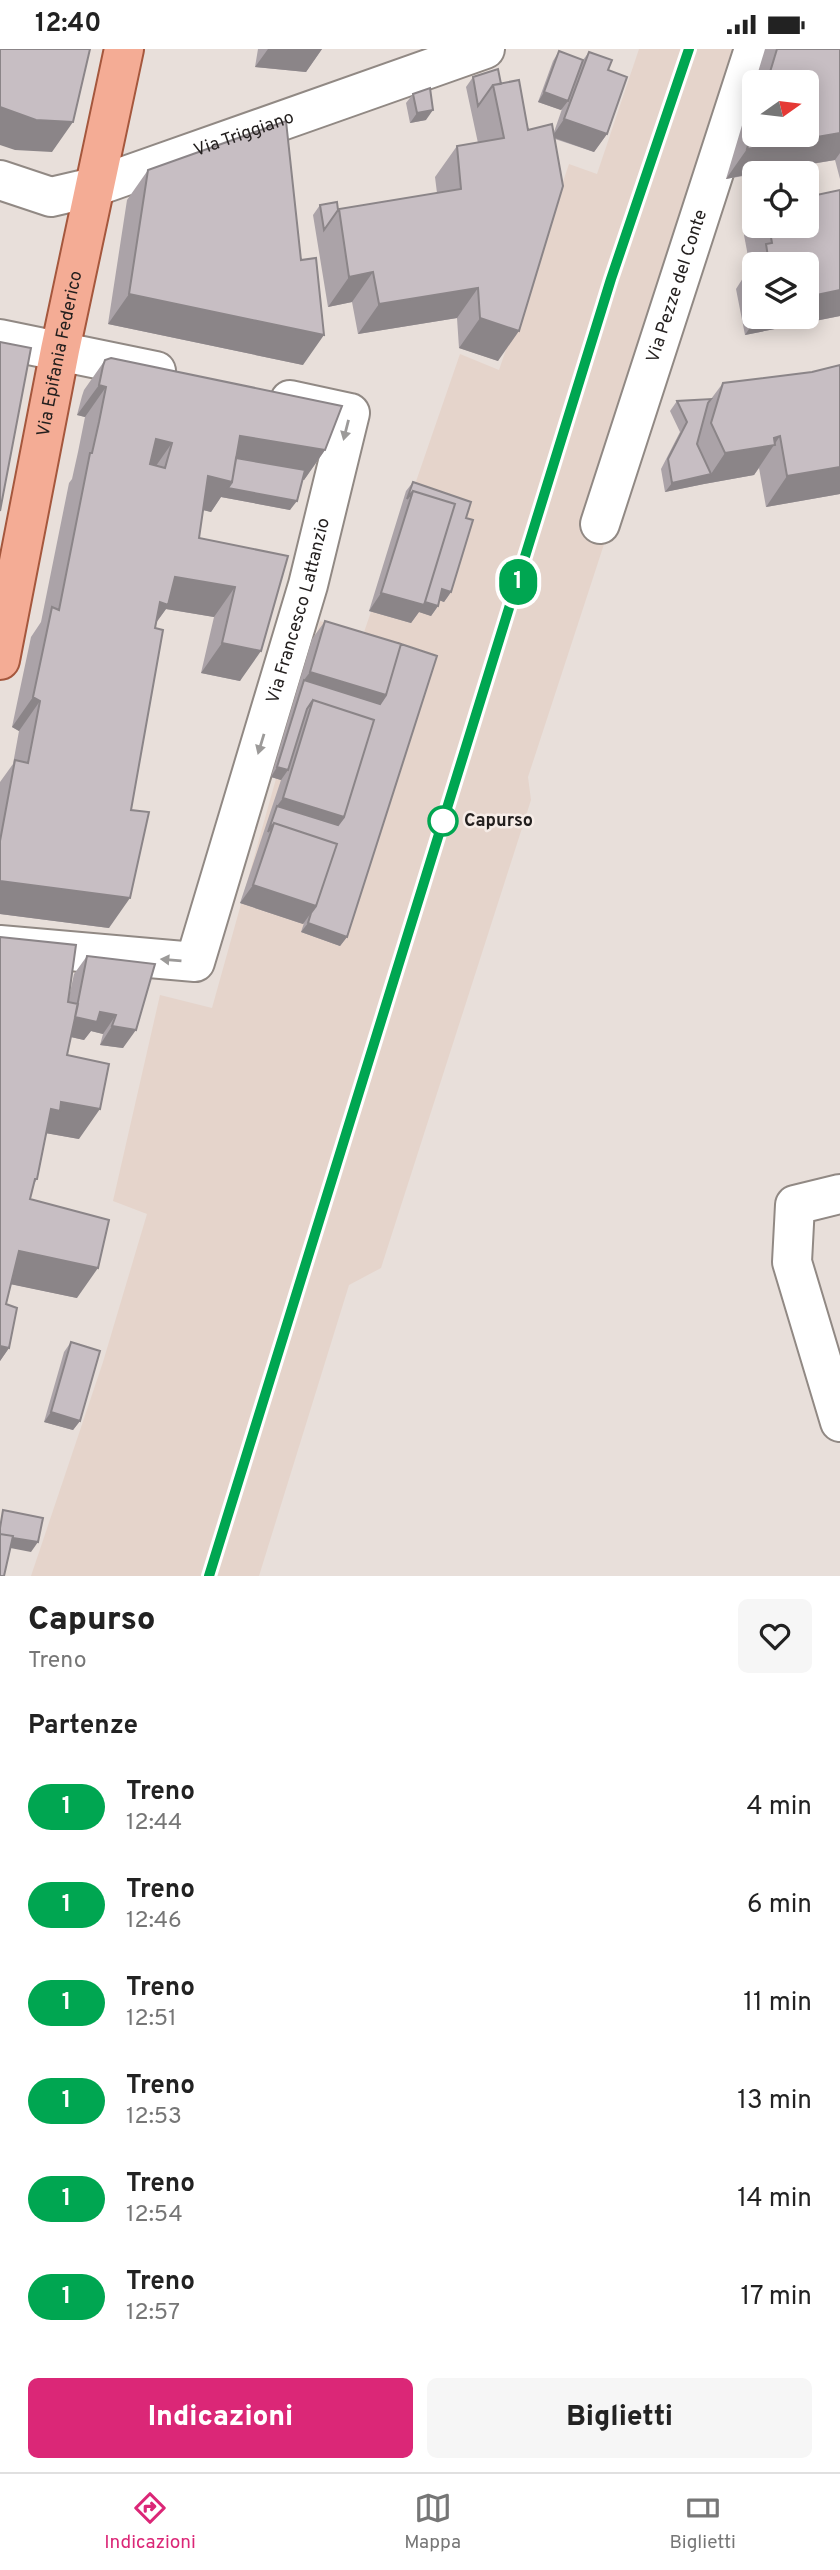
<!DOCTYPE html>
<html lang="it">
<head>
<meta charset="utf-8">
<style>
	body { margin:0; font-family:Overpass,sans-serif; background:#f6f6f6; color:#222; height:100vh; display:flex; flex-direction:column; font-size:26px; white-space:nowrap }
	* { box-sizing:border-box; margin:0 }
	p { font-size:23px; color:#767676 }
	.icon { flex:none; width:38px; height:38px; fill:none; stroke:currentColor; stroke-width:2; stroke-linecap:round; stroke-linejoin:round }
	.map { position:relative; height:1527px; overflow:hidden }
	.panel { display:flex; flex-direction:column; background:#fff; flex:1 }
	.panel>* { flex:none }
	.badge { padding:0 14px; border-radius:23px; font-size:24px; line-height:46px }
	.needle { width:46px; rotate:76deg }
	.tools { position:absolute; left:742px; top:21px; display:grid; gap:14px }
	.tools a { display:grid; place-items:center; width:77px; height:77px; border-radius:10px; background:#fff; box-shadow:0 4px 18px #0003; font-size:35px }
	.map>.badge { position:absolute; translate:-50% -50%; box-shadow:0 0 0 4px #fff }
	h2 { padding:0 28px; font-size:26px; line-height:63px }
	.round { display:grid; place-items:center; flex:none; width:74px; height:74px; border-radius:10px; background:#f6f6f6 }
	.summary { display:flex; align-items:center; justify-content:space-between; height:119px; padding:0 28px }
	h1 { font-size:33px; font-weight:800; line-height:52px }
	.button { display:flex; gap:14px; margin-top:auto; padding:14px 28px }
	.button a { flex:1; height:80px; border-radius:10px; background:#db2777; color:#fff; font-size:28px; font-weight:800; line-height:80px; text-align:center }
	.button a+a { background:#f6f6f6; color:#222 }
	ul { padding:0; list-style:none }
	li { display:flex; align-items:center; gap:21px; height:98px; padding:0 28px }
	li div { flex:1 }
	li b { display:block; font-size:26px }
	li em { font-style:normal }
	li .badge { min-width:77px; font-weight:700; text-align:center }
	.status { display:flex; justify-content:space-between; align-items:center; height:49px; padding:0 35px; background:#fff; direction:ltr }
	.status svg { height:19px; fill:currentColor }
	.menu { display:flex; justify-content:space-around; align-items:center; height:98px; border-top:2px solid #e0e0e0; background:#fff; font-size:19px; color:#767676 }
	.menu a { display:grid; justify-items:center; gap:4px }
	.menu .active { color:#db2777 }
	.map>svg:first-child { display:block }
	.built { fill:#e5d4cb }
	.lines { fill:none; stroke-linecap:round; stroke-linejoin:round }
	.minor-casing { stroke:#918984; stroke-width:42 }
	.major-casing { stroke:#a5573d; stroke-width:42 }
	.minor { stroke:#fff; stroke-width:38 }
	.major { stroke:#f4ac95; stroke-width:38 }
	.wall { fill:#aba3a8; fill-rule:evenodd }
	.shaded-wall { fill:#8b8588 }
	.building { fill:#c7bec3; stroke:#8b8588; stroke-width:2; fill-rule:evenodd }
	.oneway { fill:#9c9a99 }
	.line-casing { stroke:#fff; stroke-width:16 }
	.line { stroke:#00a651; stroke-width:10 }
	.stop-dot { fill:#fff; stroke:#00a651; stroke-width:3.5 }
	.labels { text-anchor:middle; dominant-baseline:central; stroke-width:5; stroke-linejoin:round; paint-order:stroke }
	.street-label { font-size:18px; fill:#221e1d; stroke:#f6ece7 }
	.stop-label { font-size:18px; font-weight:bold; fill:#221e1d; stroke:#f6ece7; text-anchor:start }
</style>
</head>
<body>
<div class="status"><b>12:40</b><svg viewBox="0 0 49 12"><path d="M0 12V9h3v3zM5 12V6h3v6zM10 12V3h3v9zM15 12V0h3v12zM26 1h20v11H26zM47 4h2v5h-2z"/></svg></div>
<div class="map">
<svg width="840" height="1527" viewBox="0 0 840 1527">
	<rect width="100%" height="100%" fill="#e8dfda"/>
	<path class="built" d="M639 0H732L609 399 584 488 607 486 528 728 531 751 381 1219 349 1236 259 1527H31L103 1313 147 1165 113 1152 160 946 212 959 320 572 363 586 460 305 499 321 569 115 597 125Z"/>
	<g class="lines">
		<g class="minor-casing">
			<g id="minor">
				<path id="s1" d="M0 131 51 148 94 138 485 0"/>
				<path d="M0 290 156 322"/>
				<path id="s2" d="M600 475 754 0"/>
				<path id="s3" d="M0 896 195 913 308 536 350 364 290 351"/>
				<path d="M840 1145 795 1156 792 1213 840 1373"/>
			</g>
		</g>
		<g class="major-casing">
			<g id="major">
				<path id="s4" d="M0 611 60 301 124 0"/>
			</g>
		</g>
		<use href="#minor" class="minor"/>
		<use href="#major" class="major"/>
	</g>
	<path class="wall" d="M258 0H322L306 23 255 18Z
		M765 0H840V130L835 111 726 130 754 36V86L807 33H755Z
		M559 2 583 11 589 3 608 21 607 85 594 103 555 90 498 312 459 299 457 269 358 285 352 253 328 258 313 166 320 156 338 161 437 144 435 128 457 97 478 94 466 38 473 28 501 35 528 81 554 83 562 60 561 61 538 53 553 12Z
		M413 45 426 71 410 74 406 54Z
		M148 121 303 316 108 275 127 151Z
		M840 141V267L745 286 736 240 750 218 744 186 754 171V177H807ZM754 215H807V268H754Z
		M105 311 325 401 304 431H302L290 461 221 448 211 463 203 461 199 489 288 507 240 632 201 624 214 568 166 560 156 574 131 761 109 879 0 865V733L13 715 19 682 12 678 31 588 41 573 69 434 72 430 78 403 85 368 77 366 82 347 84 341Z
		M840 316V445L766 458 759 419 754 426 704 435 665 443 661 420 680 383 670 362 677 352 711 350 723 334 812 323Z
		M413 433 466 469 451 543 444 553 439 551 438 557 431 567 419 563 411 574 369 562 406 442Z
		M325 572 347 888 340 897 301 883 304 874 303 875 240 854 281 731 271 728 312 590Z
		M0 888 68 953 74 925 87 907 155 915 123 999 100 996 103 985 91 982 84 991 71 988 67 1006 79 1090 46 1084 37 1130 34 1135 30 1150 77 1249 11 1235 6 1255 9 1299 0 1312Z
		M71 1293 80 1372 73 1381 44 1373 64 1303Z"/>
	<path class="shaded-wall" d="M268 0H322L306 23 255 18Z
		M544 43 568 52 561 61 538 53Z
		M0 58 73 73 52 103 15 101 0 96Z
		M433 61 426 71 410 74 417 64Z
		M564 70 607 85 594 103 552 88Z
		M840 84V104L835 111 754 124 726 130 747 100Z
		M373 223 352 253 328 258 349 228Z
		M478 239 457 269 358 285 379 255Z
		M840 241V267L745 286 757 268H807V248Z
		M129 245 324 286 303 316 108 275Z
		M480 269 519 282 498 312 459 299Z
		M99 336 106 338 85 368 77 366Z
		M240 387 325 401 304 431 224 418Z
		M780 387 754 426 704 435 665 443 672 434 711 425 725 404Z
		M156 390 172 394 151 424 135 420Z
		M840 418V445L766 458 787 427Z
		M208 427 232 433 297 452 290 461 221 448 211 463 187 457Z
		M175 528 235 538 214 568 166 560 147 586 138 584Z
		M442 540 451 543 444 553 436 550Z
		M381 544 422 552 438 557 431 567 419 563 411 574 369 562Z
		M222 594 261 602 240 632 201 624Z
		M310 623 386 646 373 664 304 631Z
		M33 648 40 652 19 682 12 678Z
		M277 718 288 721 281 731 271 728Z
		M283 749 344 768 331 786 277 757Z
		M0 832 130 849 109 879 0 865Z
		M253 836 316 857 303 875 240 854Z
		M308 874 347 888 340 897 301 883Z
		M100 963 116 966 103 985 91 982 84 991 62 986 74 968Z
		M112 977 136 981 123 999 100 996Z
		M61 1053 100 1060 79 1090 45 1084 51 1060Z
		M19 1202 98 1219 77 1249 0 1233Z
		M0 1297 9 1299 0 1312Z
		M51 1363 80 1372 73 1381 44 1373Z
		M0 1486 38 1493 31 1503 0 1497Z"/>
	<path class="building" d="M0 0H90L73 73 36 71 0 58Z
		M777 0H840V84L747 100 754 76V86H807V33H767Z
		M559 2 583 11 568 52 544 43Z
		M589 3 612 11 608 21 627 28 607 85 564 70Z
		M498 20 501 35 493 36 478 57 473 28Z
		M519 31 528 81 552 75 563 137 519 282 480 269 478 239 379 255 373 223 349 228 339 160 461 140 457 97 504 89 493 36Z
		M430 39 433 61 417 64 413 45Z
		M286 72 301 211 316 209 324 286 129 245 148 121Z
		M840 141V241L807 248V215H758L757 210 768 208 766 195 772 194 769 177H807V148Z
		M337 153 338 161 324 181 320 156Z
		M0 293 31 299 0 462Z
		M111 309 342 357 325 401 240 387 232 433 208 427 199 489 288 507 261 602 222 594 235 538 175 528 168 556 160 553 155 579 163 581 131 761 149 763 130 849 0 832V792L15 711 28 714 40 652 33 648 52 558 59 561 90 404H92L99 373 106 338 99 336 103 317 105 311ZM156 390 172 394 165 419 150 415Z
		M840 316V418L787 427 780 387 774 389 775 396 725 404 711 374 723 334 812 323Z
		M711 350 708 354 697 395 711 425 672 434 668 410 687 373 677 352Z
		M236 409 305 421 297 452 228 439 232 433Z
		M413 433 471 453 466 469 473 471 451 543 442 540 438 557 425 553 455 455 413 442 407 450Z
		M413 442 455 455 424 556 381 544Z
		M325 572 401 595 386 646 310 623Z
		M398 594 437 607 347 888 308 874 311 864 316 857 337 795 274 774 268 783 277 757 338 776 344 768 374 671 313 651 307 660 288 721 277 718 304 631 380 655 386 646 401 595Z
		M313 651 374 671 344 768 283 749Z
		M274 774 337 795 316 857 253 836Z
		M0 888 76 896 68 953 78 955 67 1006 109 1015 100 1060 61 1053 60 1062 51 1060 37 1130H35L30 1150 109 1171 98 1219 19 1202 6 1255 17 1259 9 1299 0 1297Z
		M87 907 155 915 136 981 112 977 116 966 100 963 97 973 75 968Z
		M71 1293 100 1302 80 1372 51 1363Z
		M3 1461 43 1469 38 1493 13 1489V1487L0 1485V1479Z
		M0 1485 13 1487 4 1527H0Z"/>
	<defs><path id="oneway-solid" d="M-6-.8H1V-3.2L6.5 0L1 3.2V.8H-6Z" transform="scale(1.75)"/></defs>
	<g class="oneway">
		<use href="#oneway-solid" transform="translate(346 381) rotate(104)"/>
		<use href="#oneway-solid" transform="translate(261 695) rotate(107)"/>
		<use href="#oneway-solid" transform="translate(171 911) rotate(-175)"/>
	</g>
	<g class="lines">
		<g class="line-casing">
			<path id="line" d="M209 1527 611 230 689 0"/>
		</g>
		<use href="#line" class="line"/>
	</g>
	<circle class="stop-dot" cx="443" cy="772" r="14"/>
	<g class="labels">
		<g class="street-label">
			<text stroke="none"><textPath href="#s1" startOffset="257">Via Triggiano</textPath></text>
			<text stroke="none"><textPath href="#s2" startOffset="250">Via Pezze del Conte</textPath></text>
			<text stroke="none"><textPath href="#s4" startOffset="312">Via Epifania Federico</textPath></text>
			<text stroke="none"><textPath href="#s3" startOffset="562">Via Francesco Lattanzio</textPath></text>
		</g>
		<g class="stop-label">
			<text x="464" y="772">Capurso</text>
		</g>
	</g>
</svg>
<div class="tools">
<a><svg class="needle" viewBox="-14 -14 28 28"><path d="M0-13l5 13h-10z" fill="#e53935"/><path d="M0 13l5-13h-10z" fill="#767676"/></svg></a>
<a><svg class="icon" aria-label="locate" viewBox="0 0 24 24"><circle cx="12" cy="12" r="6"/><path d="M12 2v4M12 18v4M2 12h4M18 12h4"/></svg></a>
<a><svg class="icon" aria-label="layers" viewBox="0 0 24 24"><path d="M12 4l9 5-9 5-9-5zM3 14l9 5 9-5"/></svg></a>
</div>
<b class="badge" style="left:518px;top:533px;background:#00a651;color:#fff">1</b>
</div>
<section class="panel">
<div class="summary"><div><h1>Capurso</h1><p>Treno</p></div><a class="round"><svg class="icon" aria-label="heart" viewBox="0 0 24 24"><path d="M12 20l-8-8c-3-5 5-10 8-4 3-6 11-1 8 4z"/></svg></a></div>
<h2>Partenze</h2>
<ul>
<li><span class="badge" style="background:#00a651;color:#fff">1</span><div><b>Treno</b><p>12:44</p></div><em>4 min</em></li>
<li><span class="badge" style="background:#00a651;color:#fff">1</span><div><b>Treno</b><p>12:46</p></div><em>6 min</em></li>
<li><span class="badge" style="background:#00a651;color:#fff">1</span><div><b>Treno</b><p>12:51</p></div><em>11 min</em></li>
<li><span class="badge" style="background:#00a651;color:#fff">1</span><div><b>Treno</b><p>12:53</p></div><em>13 min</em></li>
<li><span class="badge" style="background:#00a651;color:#fff">1</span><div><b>Treno</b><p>12:54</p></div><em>14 min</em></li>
<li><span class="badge" style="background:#00a651;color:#fff">1</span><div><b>Treno</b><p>12:57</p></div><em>17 min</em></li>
</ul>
<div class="button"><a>Indicazioni</a><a>Biglietti</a></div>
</section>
<nav class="menu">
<a class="active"><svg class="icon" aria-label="directions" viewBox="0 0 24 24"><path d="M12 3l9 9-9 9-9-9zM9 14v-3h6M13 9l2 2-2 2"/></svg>Indicazioni</a>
<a><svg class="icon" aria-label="map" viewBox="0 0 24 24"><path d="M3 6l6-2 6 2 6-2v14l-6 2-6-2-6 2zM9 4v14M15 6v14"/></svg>Mappa</a>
<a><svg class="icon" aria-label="tickets" viewBox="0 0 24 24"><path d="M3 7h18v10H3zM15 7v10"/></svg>Biglietti</a>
</nav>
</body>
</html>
